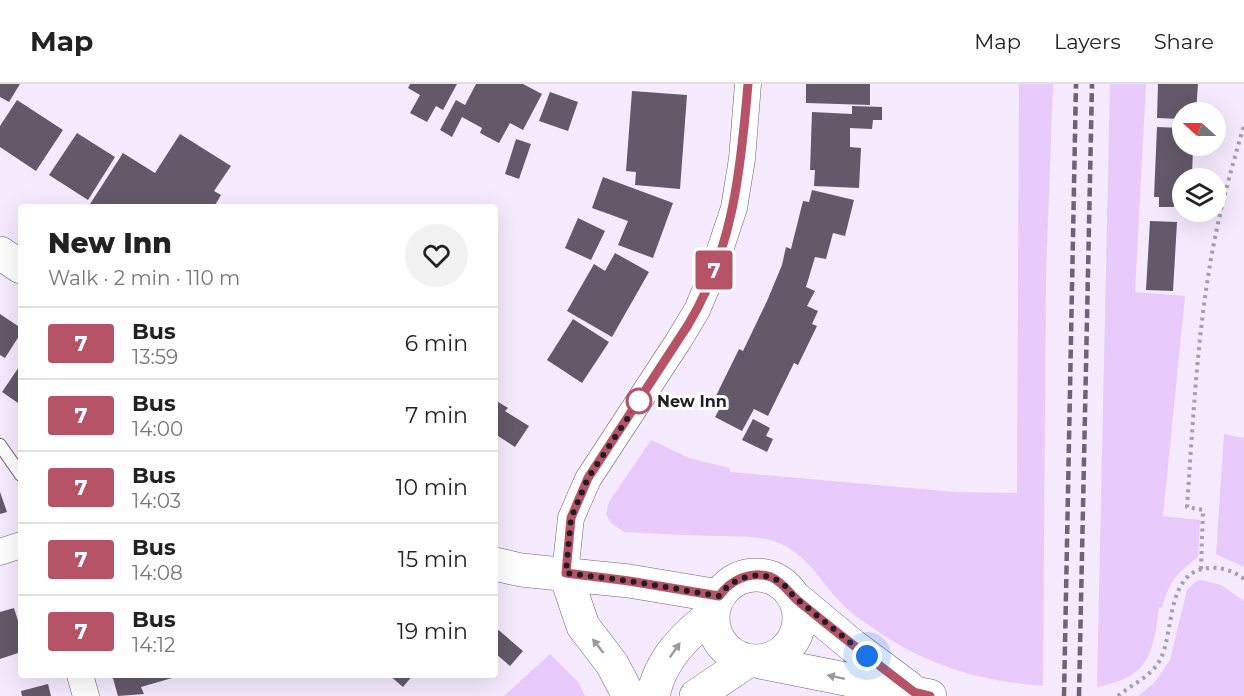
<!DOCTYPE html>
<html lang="en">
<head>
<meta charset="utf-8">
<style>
	body { margin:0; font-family:Montserrat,sans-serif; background:#f2f2f2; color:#222; height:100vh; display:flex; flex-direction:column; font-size:22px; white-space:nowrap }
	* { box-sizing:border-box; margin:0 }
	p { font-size:20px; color:#767676 }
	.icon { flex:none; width:33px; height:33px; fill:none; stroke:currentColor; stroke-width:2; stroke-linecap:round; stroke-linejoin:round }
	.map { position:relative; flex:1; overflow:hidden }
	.side { position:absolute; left:18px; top:120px; width:480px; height:474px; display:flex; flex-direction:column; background:#fff; border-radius:6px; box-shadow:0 6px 24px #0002 }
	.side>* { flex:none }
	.badge { padding:0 12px; border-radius:4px; font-size:21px; line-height:39px }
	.needle { width:39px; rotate:291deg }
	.controls { position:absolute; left:1172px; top:18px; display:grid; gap:12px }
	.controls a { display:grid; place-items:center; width:54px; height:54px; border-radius:50%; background:#fff; box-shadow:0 6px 24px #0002; font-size:30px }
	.you { position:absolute; width:30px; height:30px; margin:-15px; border:4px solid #fff; border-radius:50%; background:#1a73e8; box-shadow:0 0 0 9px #1a73e833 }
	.map>.badge { position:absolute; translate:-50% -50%; box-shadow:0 0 0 3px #fff }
	.round { display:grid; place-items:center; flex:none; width:63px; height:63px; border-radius:32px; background:#f2f2f2 }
	.head { display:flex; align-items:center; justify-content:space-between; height:102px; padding:0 30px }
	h1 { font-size:28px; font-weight:800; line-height:45px }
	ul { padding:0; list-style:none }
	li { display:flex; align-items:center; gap:18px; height:72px; padding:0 30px; border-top:2px solid #e0e0e0 }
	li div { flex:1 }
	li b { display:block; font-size:22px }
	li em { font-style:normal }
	li .badge { min-width:66px; font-weight:700; text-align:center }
	header { display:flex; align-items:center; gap:36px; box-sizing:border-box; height:84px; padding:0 30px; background:#fff; border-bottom:2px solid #e0e0e0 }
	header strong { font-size:28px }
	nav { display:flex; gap:33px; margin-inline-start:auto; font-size:21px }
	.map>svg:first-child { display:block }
	.green { fill:#e8cafc }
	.building { fill:#635969 }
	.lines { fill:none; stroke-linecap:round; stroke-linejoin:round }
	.lane-casing { stroke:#6b6172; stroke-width:14 }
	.street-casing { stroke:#6b6172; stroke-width:27 }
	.secondary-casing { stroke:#6b6172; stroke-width:34 }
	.path { stroke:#a69dad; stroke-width:4; stroke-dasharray:3 4.5; stroke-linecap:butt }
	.lane { stroke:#fff; stroke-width:12 }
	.street { stroke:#fff; stroke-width:26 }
	.secondary { stroke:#fff; stroke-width:33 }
	.rail { stroke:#6d6672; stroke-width:4.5; stroke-dasharray:9 4.5; stroke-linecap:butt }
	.oneway { fill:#9c9a9d }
	.line-casing { stroke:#fff; stroke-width:14 }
	.line { stroke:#b75366; stroke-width:9 }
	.walk { stroke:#221e25; stroke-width:6; stroke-dasharray:0 10.8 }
	.stop-dot { fill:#fff; stroke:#b75366; stroke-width:3 }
	.labels { text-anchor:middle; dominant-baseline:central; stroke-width:6; stroke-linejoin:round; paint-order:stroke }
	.stop-label { font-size:16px; font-weight:bold; fill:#221e25; stroke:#fff; text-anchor:start }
</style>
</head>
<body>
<header>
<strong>Map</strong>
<nav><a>Map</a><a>Layers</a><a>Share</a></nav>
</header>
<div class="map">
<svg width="1244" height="612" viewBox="0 0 1244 612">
	<rect width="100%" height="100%" fill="#f6eafe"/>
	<path class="green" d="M1019 0H1053L1046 189 1043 602C979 597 925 581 873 544 863 537 852 530 844 522 823 501 810 474 783 461 764 451 740 453 720 452 688 451 656 450 624 448L611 439 606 430 609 418 651 356 689 374 730 384V388L955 408 1017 409Z
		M1110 0H1146L1135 208 1185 212 1163 432 1200 436 1198 473C1175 491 1170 496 1162 524L1159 523C1153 571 1149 593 1097 603Z
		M1224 350 1244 354V483L1216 470Z
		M1201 496 1221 501 1244 517V612H1138L1155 598 1170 576 1187 506 1195 498Z
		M550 570 579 599 585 612H504Z"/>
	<path class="building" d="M0 0H20L9 18 0 13Z
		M410 0H457L443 26 436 22 427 38 410 29 420 11 408 4Z
		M476 0H523L542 10 523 46 510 39 499 59 480 49 482 44 462 33 452 53 440 46 456 16 465 21Z
		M806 0H870V21L806 19Z
		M1158 0H1198L1196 28H1182V35L1157 34Z
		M632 7 687 11 680 105 635 101 636 88 626 87Z
		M550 8 578 18 568 47 539 37Z
		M17 16 63 46 36 87 0 63V42Z
		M852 22 882 23V36H873L872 45 850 44V63L861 64 859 104 814 102 815 86H810L812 28 852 30Z
		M1157 43 1182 44V62H1193L1192 94H1182V100H1178V113H1174V123H1159V113H1154Z
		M77 49 115 73 88 116 49 91Z
		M180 50 231 82 214 107 221 111 214 123H95L90 120 123 69 155 89Z
		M516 55 531 60 519 95 505 90Z
		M603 93 673 119 653 174 618 161 628 137 592 124Z
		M812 106 854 116 845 152 833 149 826 175 815 173 806 203 815 207 807 222 818 227 812 240 817 242 798 281 794 279 768 332 754 325 742 347 715 333 720 324 712 320 739 265 743 267 767 217 782 181 786 163 791 165 803 117 809 118Z
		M578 134 605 147 591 176 565 164Z
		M1150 137 1177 138 1173 207 1146 206Z
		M615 169 649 188 612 253 567 227 594 180 605 187Z
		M0 230 21 244V249L5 274 0 271Z
		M573 235 609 258 582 299 547 276Z
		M21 280V321L2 308Z
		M495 316 508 324 505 327 529 342 515 363 495 350Z
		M753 335 770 344 766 352 773 355 767 368 742 356Z
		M0 408 7 428 0 430Z
		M14 524 19 540 21 539V568L0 575V528Z
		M495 543 523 567 510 582 495 569Z
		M112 591H179V592L141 603 144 610 118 612Z
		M389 591H413L403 603Z
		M48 600 51 612H22L21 607Z"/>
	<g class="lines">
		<g class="lane-casing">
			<path id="lane" d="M0 361 21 391"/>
		</g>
		<g class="street-casing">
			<path id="street" d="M0 468 21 461
				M565 489 571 434 588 395 679 256 697 226 711 193 734 124 742 75 748 0
				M80 591 86 612"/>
		</g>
		<g class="secondary-casing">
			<path id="secondary" d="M0 169 21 183
				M495 480 521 486 629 497 719 512
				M565 489 583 542 612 580 629 612
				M713 534a43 43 0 1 1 86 0a43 43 0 1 1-86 0Z
				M793 512 853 562 908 603
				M760 578 930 612
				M653 612C660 576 685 551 713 530
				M696 612 748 577"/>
		</g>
		<path class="path" d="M1201 485 1203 426 1187 423C1193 338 1197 252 1212 169 1220 125 1232 83 1244 41
			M1118 612C1132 600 1151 593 1160 576 1175 548 1165 487 1209 484 1222 483 1234 487 1244 495"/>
		<use href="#lane" class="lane"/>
		<use href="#street" class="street"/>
		<use href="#secondary" class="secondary"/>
		<path class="rail" d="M1064 612 1076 0
			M1079 612 1092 0"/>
	</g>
	<defs><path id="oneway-solid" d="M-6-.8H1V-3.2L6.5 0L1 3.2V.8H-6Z" transform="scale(1.5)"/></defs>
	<g class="oneway">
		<use href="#oneway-solid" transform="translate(598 562) rotate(-128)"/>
		<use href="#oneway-solid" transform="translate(675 566) rotate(-55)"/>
		<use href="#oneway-solid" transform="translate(836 593) rotate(-168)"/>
	</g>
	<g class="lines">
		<g class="line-casing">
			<path id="line" d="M748 0C741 84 733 167 688 241L588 394 571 434 566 489 629 497 719 512C731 496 750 486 771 493 782 498 787 506 795 514 800 519 807 524 813 529 846 556 880 582 914 608L930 612"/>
		</g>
		<use href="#line" class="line"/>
		<path class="walk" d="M639 317 588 394 571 434 566 489 629 497 719 512C738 486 776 483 793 512L867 572"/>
	</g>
	<circle class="stop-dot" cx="639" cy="317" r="12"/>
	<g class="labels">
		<g class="stop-label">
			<text x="657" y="317">New Inn</text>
		</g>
	</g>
</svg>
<div class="controls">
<a><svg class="needle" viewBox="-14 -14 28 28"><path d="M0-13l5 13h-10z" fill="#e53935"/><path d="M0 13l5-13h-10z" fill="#767676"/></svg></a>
<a><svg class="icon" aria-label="layers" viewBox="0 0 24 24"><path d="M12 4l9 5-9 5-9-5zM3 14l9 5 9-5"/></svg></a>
</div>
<div class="you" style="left:867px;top:572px"></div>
<b class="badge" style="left:714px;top:186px;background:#b75366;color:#fff">7</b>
<section class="side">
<div class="head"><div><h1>New Inn</h1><p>Walk · 2 min · 110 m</p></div><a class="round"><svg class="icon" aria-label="heart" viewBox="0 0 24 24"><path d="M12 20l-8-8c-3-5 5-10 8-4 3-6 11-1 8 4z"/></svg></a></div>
<ul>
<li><span class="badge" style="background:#b75366;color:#fff">7</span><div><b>Bus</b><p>13:59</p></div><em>6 min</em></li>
<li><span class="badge" style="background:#b75366;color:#fff">7</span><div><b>Bus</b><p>14:00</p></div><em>7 min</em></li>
<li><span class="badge" style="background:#b75366;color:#fff">7</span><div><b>Bus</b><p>14:03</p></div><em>10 min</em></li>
<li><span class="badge" style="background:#b75366;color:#fff">7</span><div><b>Bus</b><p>14:08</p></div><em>15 min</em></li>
<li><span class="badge" style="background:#b75366;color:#fff">7</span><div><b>Bus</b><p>14:12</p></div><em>19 min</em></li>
</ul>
</section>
</div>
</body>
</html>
